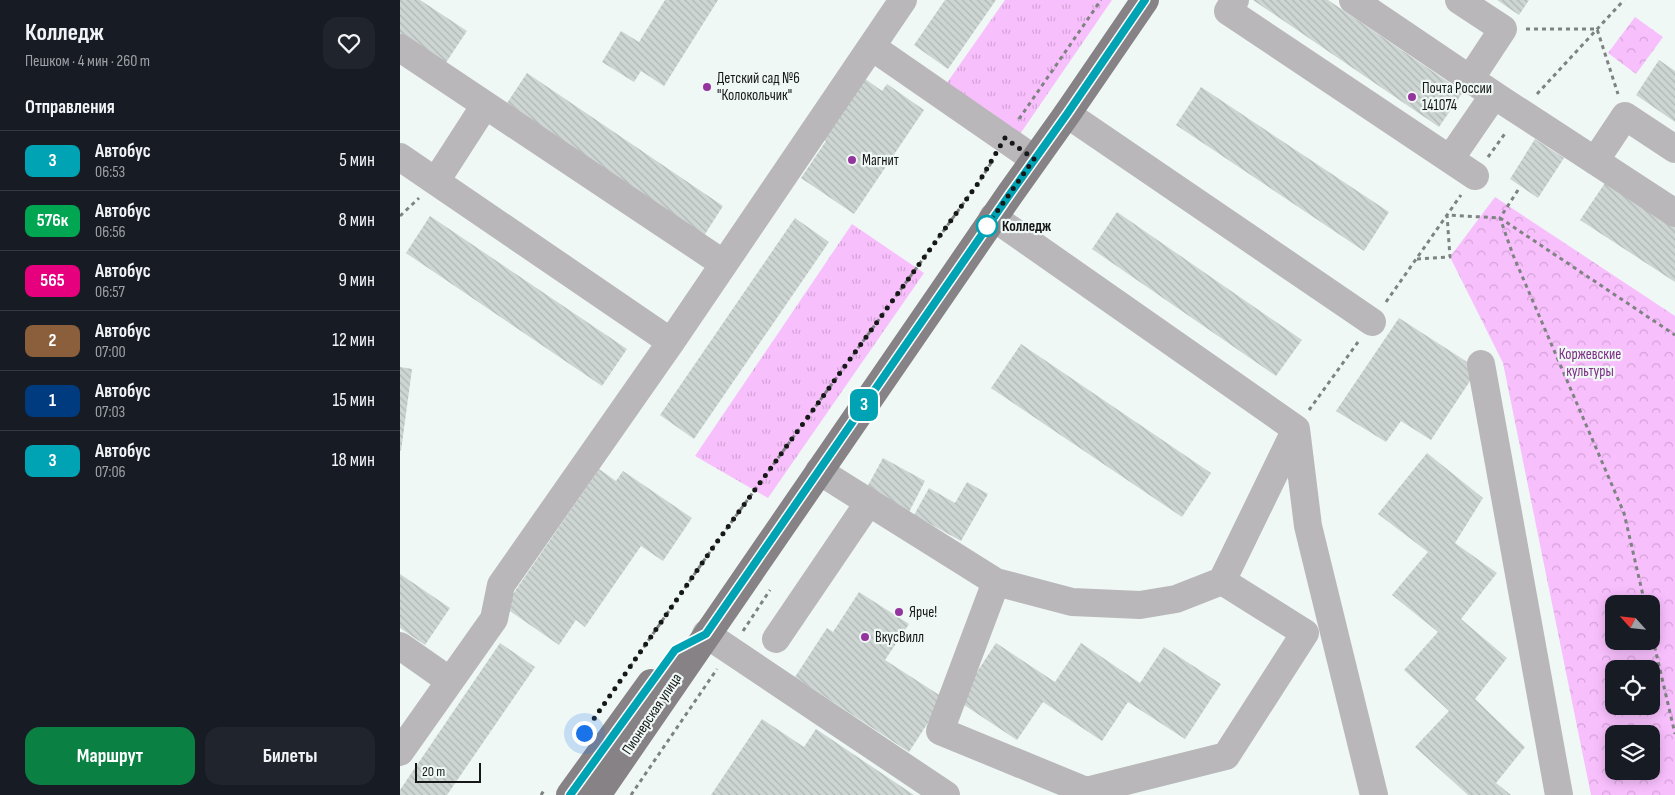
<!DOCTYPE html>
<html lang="ru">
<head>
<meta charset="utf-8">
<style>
	body { margin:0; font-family:"Sofia Sans Condensed",sans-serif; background:#20242c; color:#f1f3f6; height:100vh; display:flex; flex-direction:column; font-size:19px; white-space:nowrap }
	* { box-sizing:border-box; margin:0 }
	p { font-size:16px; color:#9ea1a6 }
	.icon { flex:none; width:28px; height:28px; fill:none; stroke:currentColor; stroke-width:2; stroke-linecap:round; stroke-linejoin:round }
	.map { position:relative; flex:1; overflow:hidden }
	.details { display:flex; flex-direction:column; background:#171b24; width:400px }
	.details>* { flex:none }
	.badge { padding:0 10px; border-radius:8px; font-size:18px; line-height:32px }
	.needle { width:32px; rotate:297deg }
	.fabs { position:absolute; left:1205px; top:595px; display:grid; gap:10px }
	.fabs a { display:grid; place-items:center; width:55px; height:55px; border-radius:10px; background:#171b24; box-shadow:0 2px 12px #0003; font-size:25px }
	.scale { position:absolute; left:15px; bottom:12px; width:66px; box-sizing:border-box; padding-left:5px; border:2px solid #161818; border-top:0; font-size:14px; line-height:18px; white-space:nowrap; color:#161818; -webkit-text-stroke:4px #eff8f5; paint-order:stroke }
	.you { position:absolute; width:25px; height:25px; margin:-12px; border:4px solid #fff; border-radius:50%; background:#1a73e8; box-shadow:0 0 0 8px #1a73e833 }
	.map>.badge { position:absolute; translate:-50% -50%; box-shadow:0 0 0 2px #fff }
	h2 { padding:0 25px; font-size:19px; line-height:45px }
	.round { display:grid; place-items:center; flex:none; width:52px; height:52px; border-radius:15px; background:#20242c }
	.summary { display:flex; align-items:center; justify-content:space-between; height:85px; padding:0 25px }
	h1 { font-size:24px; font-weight:700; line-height:38px }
	.cta { display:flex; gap:10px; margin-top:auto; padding:10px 25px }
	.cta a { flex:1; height:58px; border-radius:15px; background:#0b8043; color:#fff; font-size:20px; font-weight:700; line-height:58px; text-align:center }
	.cta a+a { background:#20242c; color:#f1f3f6 }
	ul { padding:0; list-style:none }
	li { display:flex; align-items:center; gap:15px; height:60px; padding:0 25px; border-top:1px solid #363941 }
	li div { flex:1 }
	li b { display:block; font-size:19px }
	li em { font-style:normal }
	li .badge { min-width:55px; font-weight:700; text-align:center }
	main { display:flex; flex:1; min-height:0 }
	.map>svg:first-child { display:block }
	.grass { fill:url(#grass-tufts) }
	.forest { fill:url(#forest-crowns); fill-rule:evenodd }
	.building { fill:url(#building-back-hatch) }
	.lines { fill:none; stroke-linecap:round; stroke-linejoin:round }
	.path { stroke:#7e8382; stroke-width:3; stroke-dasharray:4 4; stroke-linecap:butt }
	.minor { stroke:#b9b7b9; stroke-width:28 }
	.major { stroke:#868286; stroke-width:28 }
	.line-casing { stroke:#fff; stroke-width:11 }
	.line { stroke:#00a3b4; stroke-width:8 }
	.walk { stroke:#161818; stroke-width:5; stroke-dasharray:0 9 }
	.poi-dot { fill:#94359e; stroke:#eff8f5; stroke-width:2 }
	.stop-dot { fill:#fff; stroke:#00a3b4; stroke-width:2.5 }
	.labels { text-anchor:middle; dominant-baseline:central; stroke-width:4.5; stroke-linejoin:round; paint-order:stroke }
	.poi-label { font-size:15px; fill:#161818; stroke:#eff8f5; text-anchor:start }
	.stop-label { font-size:15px; font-weight:bold; fill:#161818; stroke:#eff8f5; text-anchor:start }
	.park-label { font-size:15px; fill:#7d2d85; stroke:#eff8f5 }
	.street-label { font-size:15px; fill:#161818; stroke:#eff8f5 }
</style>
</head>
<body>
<main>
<section class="details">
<div class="summary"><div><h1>Колледж</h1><p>Пешком · 4 мин · 260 m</p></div><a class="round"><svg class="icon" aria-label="heart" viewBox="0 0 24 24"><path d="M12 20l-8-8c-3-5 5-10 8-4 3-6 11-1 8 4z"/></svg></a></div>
<h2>Отправления</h2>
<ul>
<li><span class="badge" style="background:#00a3b4;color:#fff">3</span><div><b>Автобус</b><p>06:53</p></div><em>5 мин</em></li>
<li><span class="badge" style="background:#00a651;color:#fff">576к</span><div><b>Автобус</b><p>06:56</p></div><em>8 мин</em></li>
<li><span class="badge" style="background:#e6007e;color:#fff">565</span><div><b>Автобус</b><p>06:57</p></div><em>9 мин</em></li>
<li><span class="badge" style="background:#8b5e3c;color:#fff">2</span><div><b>Автобус</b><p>07:00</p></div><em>12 мин</em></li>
<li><span class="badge" style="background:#003b80;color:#fff">1</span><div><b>Автобус</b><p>07:03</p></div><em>15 мин</em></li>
<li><span class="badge" style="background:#00a3b4;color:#fff">3</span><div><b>Автобус</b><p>07:06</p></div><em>18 мин</em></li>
</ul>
<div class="cta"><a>Маршрут</a><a>Билеты</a></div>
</section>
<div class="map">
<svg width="1275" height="795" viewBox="0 0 1275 795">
	<defs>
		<pattern id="grass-tufts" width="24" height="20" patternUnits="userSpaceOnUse" patternTransform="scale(1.25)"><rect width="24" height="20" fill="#f8bffd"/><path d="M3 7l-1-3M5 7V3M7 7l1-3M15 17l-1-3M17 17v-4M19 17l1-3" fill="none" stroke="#d4a3d8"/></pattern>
		<pattern id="forest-crowns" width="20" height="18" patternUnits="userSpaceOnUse" patternTransform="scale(1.25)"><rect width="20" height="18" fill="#f8bffd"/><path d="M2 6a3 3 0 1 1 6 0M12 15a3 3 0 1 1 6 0" fill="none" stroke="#d4a3d8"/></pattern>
		<pattern id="building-back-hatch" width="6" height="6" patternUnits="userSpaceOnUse" patternTransform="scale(1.25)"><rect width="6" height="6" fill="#ced6d4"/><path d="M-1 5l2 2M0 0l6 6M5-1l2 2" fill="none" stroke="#b0b7b5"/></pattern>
	</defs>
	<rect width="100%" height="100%" fill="#eff8f5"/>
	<path class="grass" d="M605 0H712L618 137 544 87Z
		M452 224 524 273 368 498 295 456Z"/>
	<path class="forest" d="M1235 17 1263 37 1236 74 1208 53Z
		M1095 197 1275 316V795H1191L1103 363 1050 257ZM1214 604H1251V641H1214ZM1214 669H1251V706H1214ZM1214 734H1251V771H1214Z"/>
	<path class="building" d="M0 0H20L67 31 43 67 0 38Z
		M265 0H318L264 86 241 71 234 82 202 62 221 31 239 42Z
		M545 0H596L548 69 514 45Z
		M853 0H928L1063 92 1039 127Z
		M1097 0H1129L1119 15Z
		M1259 60 1275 71V122L1236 95Z
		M127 73 323 206 300 242 103 109Z
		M464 78 482 91 487 84 524 110 454 214 401 178 426 141 422 139Z
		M801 87 989 212 964 251 776 125Z
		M1135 139 1164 158 1138 198 1110 179Z
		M1207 180 1275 225V282L1180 220Z
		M717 212 902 340 876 376 692 249Z
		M30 216 227 349 202 386 6 253Z
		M395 218 429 242 294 439 260 415Z
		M999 318 1078 369 1031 440 1001 421 986 442 936 411Z
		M621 344 811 473 782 517 591 388Z
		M0 367 12 369 1 451 0 450Z
		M1027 453 1083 498 1055 543 1097 573 1061 619 1107 658 1075 699 1125 747 1096 783 1111 795H1068L1015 747 1049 711 1004 670 1038 632 992 595 1028 552 978 514Z
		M483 458 525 481 509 512 466 489Z
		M199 469 216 481 223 471 292 518 263 561 241 546 185 627 176 620 159 645 104 607Z
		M567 482 588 494 561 541 514 515 529 488 555 503Z
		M0 574 50 608 25 645 0 628Z
		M459 592 509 624 485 660 544 698 509 752 395 677 427 628 433 632Z
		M100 643 135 667 47 795H0V790Z
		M596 643 655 682 681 643 740 683 764 647 821 684 785 739 728 702 702 741 643 702 617 740 558 701Z
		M362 719 404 747 416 729 514 795H311Z"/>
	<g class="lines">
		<path class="path" d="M1126 29H1197L1218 94
			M1137 94 1224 0
			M619 119 701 0
			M1088 157 1106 132
			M1118 190 1100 218 1113 255 1224 513 1245 604
			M0 216 19 198
			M1017 259 1050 257 1047 215 1100 218 1275 335
			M986 302 1061 195
			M909 410 958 342
			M343 631 370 590
			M1251 631 1275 734
			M230 667 314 546 579 182 593 160
			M141 795 145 789
			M231 795 317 669"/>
		<path class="minor" d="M835 0 828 11 1075 176
			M953 0 1070 79
			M472 47 634 159
			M0 48 324 264
			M1094 95 1275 213
			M667 114 972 322
			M0 157 271 342
			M1050 159 1094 95 1070 79 1103 29 1059 0
			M1195 161 1225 116 1275 149
			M36 181 85 105
			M593 217 896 429 908 526 974 795
			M1081 364 1159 795
			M419 471 596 582 672 602 740 605 776 599 822 581 905 633 826 756 686 791 540 731 596 582
			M822 581 896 429
			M306 634 546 795
			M376 639 469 502
			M0 646 50 681
			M0 752 94 619 101 585 271 342 503 0"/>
		<path class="major" d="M170 795 251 683
			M197 795 610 194 667 114 745 0"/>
	</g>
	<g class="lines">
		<g class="line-casing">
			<path id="line" d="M170 795 275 650 306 634 610 194 667 114 745 0"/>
		</g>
		<use href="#line" class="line"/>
		<path class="walk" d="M184 733 314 546 579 182 605 138 634 159 582 233 587 226"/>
	</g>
	<g class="poi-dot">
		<circle cx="307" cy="87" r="5"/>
		<circle cx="1012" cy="97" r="5"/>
		<circle cx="452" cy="160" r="5"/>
		<circle cx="499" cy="612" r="5"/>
		<circle cx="465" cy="637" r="5"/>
	</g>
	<circle class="stop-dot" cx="587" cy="226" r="10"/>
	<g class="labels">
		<g class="poi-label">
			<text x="317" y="78">Детский сад №6<tspan x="317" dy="17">"Колокольчик"</tspan></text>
			<text x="1022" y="88">Почта России<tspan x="1022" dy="17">141074</tspan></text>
			<text x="462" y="160">Магнит</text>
			<text x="509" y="612">Ярче!</text>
			<text x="475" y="637">ВкусВилл</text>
		</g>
		<g class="stop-label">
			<text x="602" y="226">Колледж</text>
		</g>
		<g class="park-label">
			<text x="1190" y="354">Коржевские<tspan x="1190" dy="17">культуры</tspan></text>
		</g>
		<g class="street-label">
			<text transform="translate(252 714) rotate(-56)">Пионерская улица</text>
		</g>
	</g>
</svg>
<div class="fabs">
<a><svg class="needle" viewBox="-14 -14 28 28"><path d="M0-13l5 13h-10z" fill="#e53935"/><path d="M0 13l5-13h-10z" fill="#9ea1a6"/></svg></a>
<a><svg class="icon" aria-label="locate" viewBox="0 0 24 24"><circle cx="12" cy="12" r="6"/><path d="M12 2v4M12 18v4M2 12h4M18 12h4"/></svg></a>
<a><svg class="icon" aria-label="layers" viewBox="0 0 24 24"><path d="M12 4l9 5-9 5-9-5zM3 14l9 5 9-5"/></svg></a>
</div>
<div class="scale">20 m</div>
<div class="you" style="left:184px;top:733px"></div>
<b class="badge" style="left:464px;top:405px;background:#00a3b4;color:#fff">3</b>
</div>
</main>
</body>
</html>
